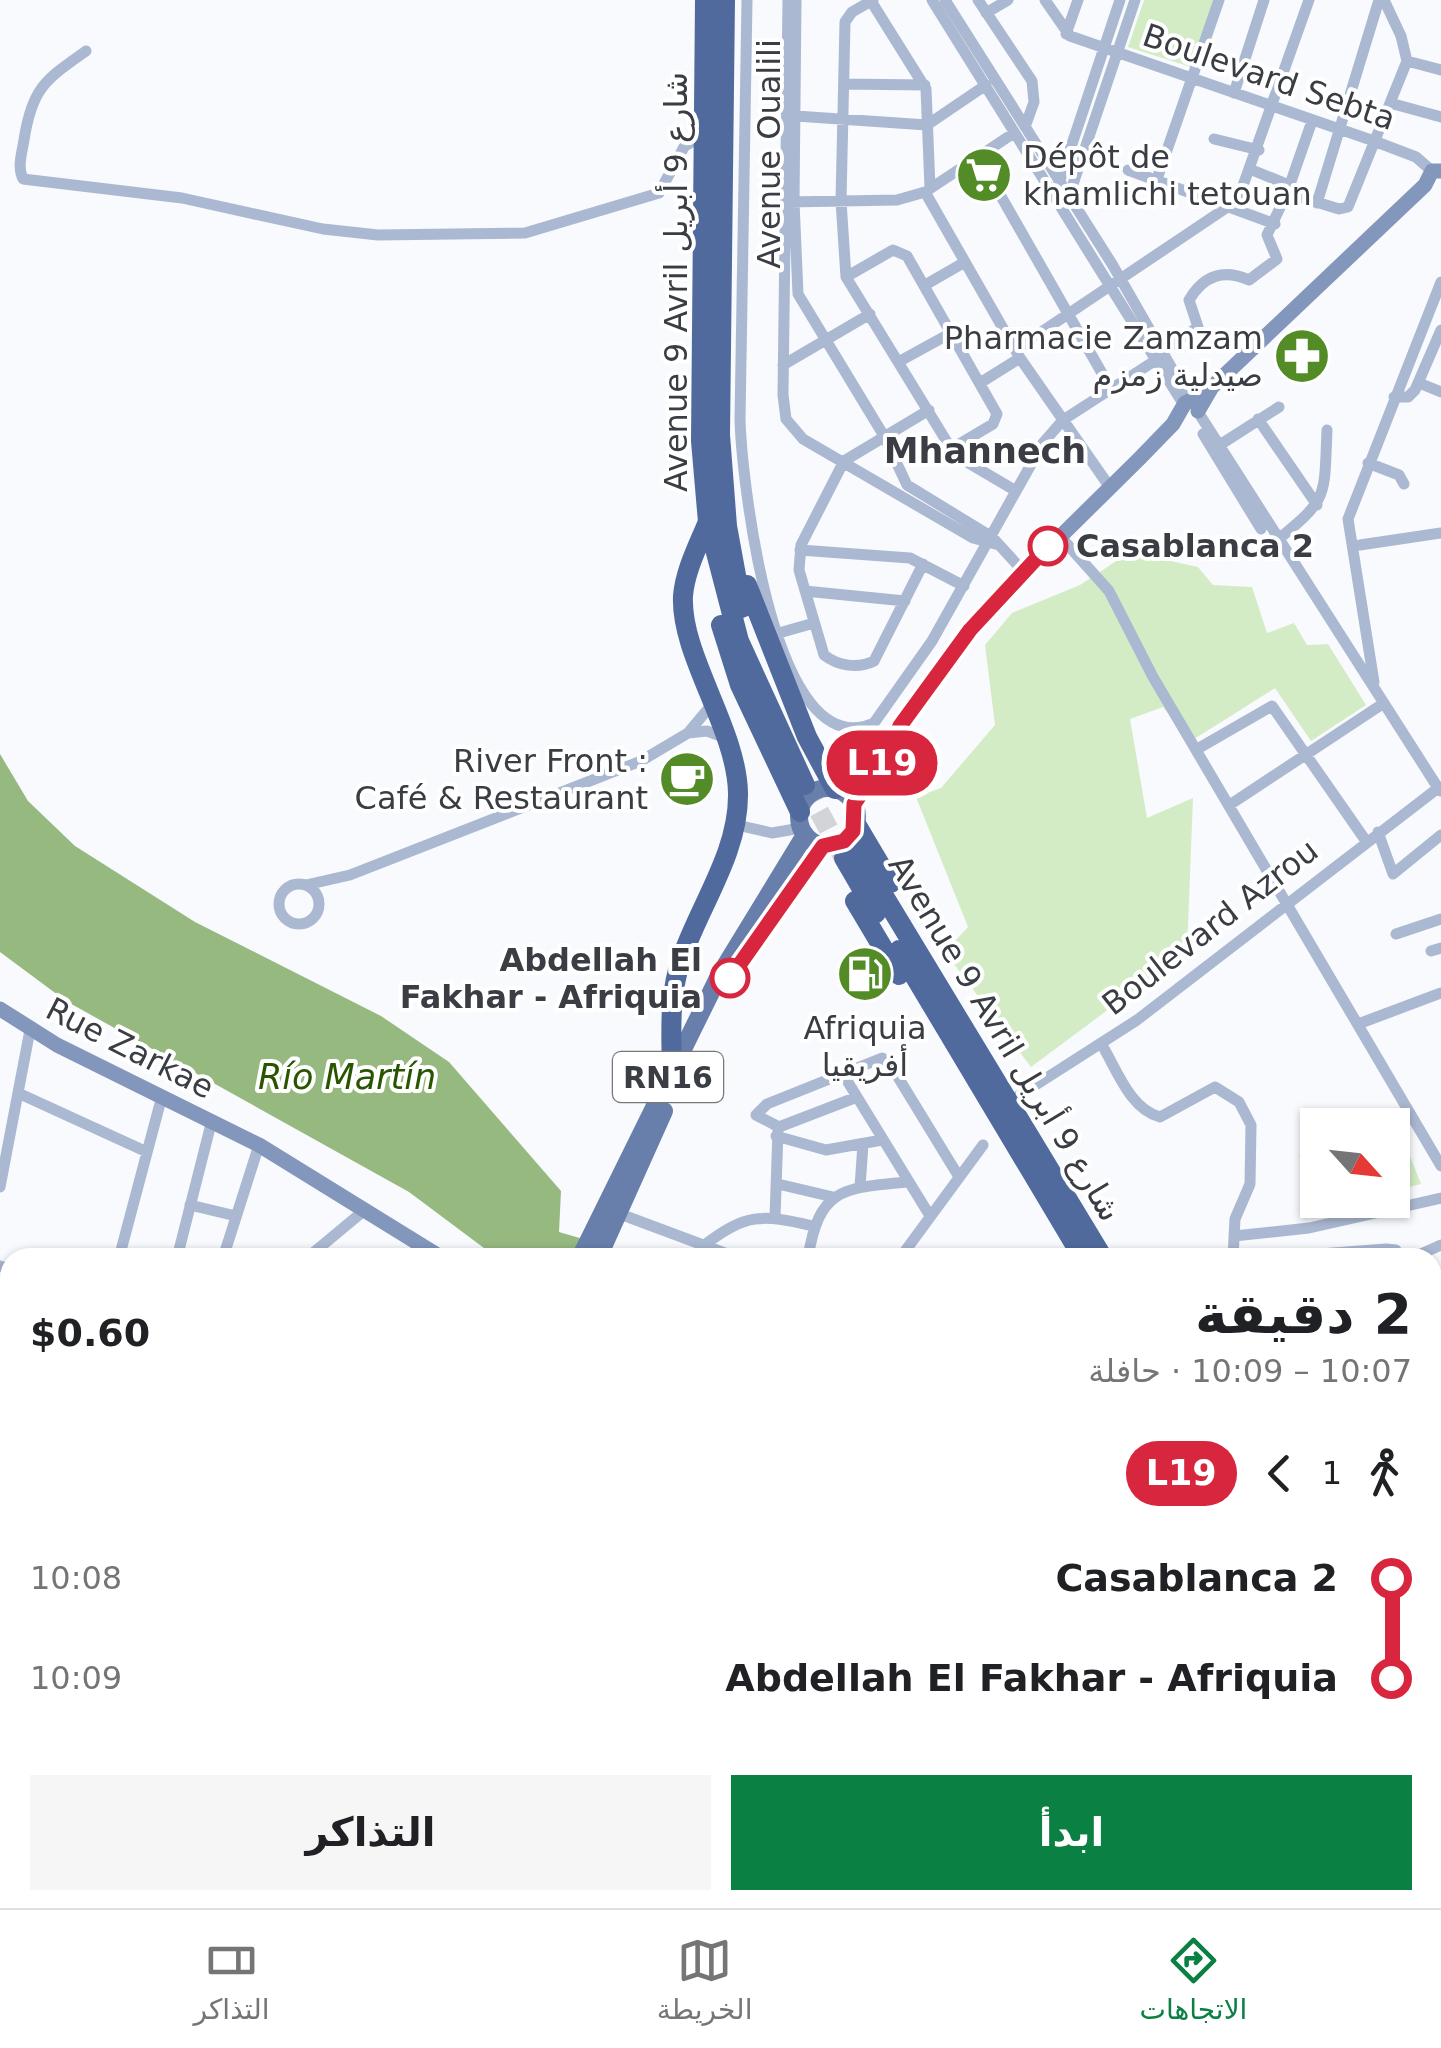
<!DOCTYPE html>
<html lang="ar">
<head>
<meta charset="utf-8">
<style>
	body { margin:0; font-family:"DejaVu Sans",Vazirmatn,sans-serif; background:#f6f6f6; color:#202124; direction:rtl; height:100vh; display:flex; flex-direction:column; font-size:38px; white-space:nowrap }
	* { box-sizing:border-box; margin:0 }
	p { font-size:32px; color:#757577 }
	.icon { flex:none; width:55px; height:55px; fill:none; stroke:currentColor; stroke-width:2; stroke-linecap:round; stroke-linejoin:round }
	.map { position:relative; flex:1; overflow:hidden; direction:ltr }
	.details { position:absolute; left:0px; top:1248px; width:1442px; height:662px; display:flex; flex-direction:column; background:#fff; border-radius:30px 30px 0 0; box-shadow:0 2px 8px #0004; direction:rtl }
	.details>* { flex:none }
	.badge { padding:0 20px; border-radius:32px; font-size:35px; line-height:65px }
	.needle { width:65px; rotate:117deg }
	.tools { position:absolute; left:1300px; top:1108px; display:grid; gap:20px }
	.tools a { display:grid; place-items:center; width:110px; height:110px; border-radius:0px; background:#fff; box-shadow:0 2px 8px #0004; font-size:50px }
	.map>.badge { position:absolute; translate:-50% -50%; box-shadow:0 0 0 5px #fff }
	.legs { display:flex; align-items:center; gap:15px; height:110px; padding:0 30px; font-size:32px }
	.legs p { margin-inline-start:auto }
	.headline { display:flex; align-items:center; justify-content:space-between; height:170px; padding:0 30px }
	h1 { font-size:55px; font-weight:700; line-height:75px }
	.button { display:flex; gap:20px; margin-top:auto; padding:20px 30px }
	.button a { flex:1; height:115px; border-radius:0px; background:#0b8043; color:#fff; font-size:40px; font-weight:700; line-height:115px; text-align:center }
	.button a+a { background:#f6f6f6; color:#202124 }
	ul { padding:0 30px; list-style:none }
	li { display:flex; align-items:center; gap:35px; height:100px; font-size:38px }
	li i { display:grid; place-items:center; width:15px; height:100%; margin:0 12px; background:currentColor }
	li i::after { content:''; width:25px; height:25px; margin:-12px; border:8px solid; border-radius:50%; background:#fff }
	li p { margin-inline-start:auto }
	li:first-child i { background:linear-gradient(#0000 50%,currentColor 0) }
	li:last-child i { background:linear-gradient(currentColor 50%,#0000 0) }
	.menu { display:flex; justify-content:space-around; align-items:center; height:140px; border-top:2px solid #e0e0e0; background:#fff; font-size:28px; color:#757577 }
	.menu a { display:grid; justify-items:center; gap:5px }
	.menu .on { color:#0b8043 }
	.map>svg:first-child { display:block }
	.green { fill:#d3ecc5 }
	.water { fill:#96b980 }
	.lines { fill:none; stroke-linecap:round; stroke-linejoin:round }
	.highway-tunnel { stroke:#d2d4d8; stroke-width:20; stroke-dasharray:20 10; stroke-linecap:butt }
	.street { stroke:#aab8d1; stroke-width:11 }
	.secondary { stroke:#8397bc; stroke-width:15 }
	.primary { stroke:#687fac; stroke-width:18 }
	.highway { stroke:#506a9e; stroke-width:20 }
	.line-1-casing { stroke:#fff; stroke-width:22 }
	.line-1 { stroke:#d7263d; stroke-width:15 }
	.stop-1-dot { fill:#fff; stroke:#d7263d; stroke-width:5 }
	.labels { text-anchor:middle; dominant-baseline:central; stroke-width:8; stroke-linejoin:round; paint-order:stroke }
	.shield { fill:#fff; stroke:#75777b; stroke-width:2.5 }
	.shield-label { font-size:30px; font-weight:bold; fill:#3a3d43 }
	.street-label { font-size:32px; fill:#3a3d43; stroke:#fff }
	.poi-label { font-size:32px; fill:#3a3d43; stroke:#fff; text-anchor:end }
	.stop-label { font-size:32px; font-weight:bold; fill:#3a3d43; stroke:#fff; text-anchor:start }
	.neighbourhood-label { font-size:35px; font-weight:bold; fill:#3a3d43; stroke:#fff }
	.water-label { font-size:35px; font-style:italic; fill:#2a5500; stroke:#fff }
</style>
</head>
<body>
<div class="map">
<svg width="1441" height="1908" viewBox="0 0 1441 1908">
	<rect width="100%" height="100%" fill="#f8fafd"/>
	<path class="green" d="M1144 0H1217L1194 68 1128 47Z
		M1130 552 1198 567 1213 585 1252 587 1267 633 1294 623 1307 645 1328 644 1366 705 1311 741 1275 688 1191 741 1163 707 1130 719 1147 818 1193 798 1187 951 1031 1067 945 952 968 927 916 797 941 788 995 725 985 645 1012 613 1080 585Z
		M1407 1148 1421 1184 1393 1191V1151Z
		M1317 1150 1318 1200H1353L1318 1211 1299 1155Z"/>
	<path class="water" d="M0 754 28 801 75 846 195 922 381 1016 449 1062 561 1191 559 1232 583 1239 599 1257H496L409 1192 66 1001 0 952Z
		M1303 1900H1388L1391 1908H1306Z"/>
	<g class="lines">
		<path class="highway-tunnel" d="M805 785 844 858"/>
		<path class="street" d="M747 0 740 420C742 480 773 768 874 723L932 641 1043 443 1063 420 1156 360
			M788 0 783 395 786 419 803 439 973 538 999 545
			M796 0 794 202 798 294 884 436 907 485 992 537 1023 571
			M873 0 852 12 845 22 841 201 846 277 955 455 1016 491
			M932 0 1184 405
			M945 0 1112 264 1190 400
			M978 0 1032 81 1034 102 1025 127
			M1045 0 1070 36 1374 141 1416 157 1432 171
			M871 1 926 89 930 188
			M986 13 1008 0
			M1066 34 1078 0
			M86 51C45 80 32 88 24 140 22 153 17 166 23 179L182 198 323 229 378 235 525 233 659 193 684 147 704 134
			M1407 61 1441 70
			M844 84 925 85
			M1234 93 1264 0
			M1390 103 1441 117
			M796 116 927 125 986 85
			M1214 139 1259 150
			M978 156 1111 389
			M1128 170 1275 224
			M1252 170 1289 185
			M1157 179 1219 0
			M1058 186 1120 0
			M928 190 1014 133
			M1287 193 1339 209 1348 207 1407 61 1401 36 1384 0
			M1069 196 1135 0
			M788 202 897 200 925 192 1020 358 1109 486
			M1317 203 1379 0
			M1235 208 1309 0
			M846 277 893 250 907 256 997 414 993 424 951 449
			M925 285 965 262
			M1016 349 1229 206
			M1164 350 1198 327 1189 300C1204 275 1224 269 1249 280L1277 259 1267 235 1287 193 1312 121
			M900 361 951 333
			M783 365 870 314
			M980 383 1020 358
			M1419 383 1441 392
			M1394 397H1408L1415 390 1441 330
			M1198 412 1440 791
			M1258 419 1317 505
			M1203 434 1261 529
			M1215 448 1279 407
			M1368 463 1399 475 1404 484
			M1059 535 1109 591 1153 677 1441 1166
			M1275 542C1329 498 1324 499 1327 430
			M1360 545 1441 533
			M800 550 910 558 964 586
			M923 564 874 661C858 669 838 666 824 655L799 570 801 545 844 461 929 410
			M805 591 905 601
			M779 633 814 623
			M1374 682 1348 519 1441 282
			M688 733 707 731 726 738
			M1199 748 1272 706 1366 841
			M1231 804 1384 703
			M737 825 772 833 801 828
			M1378 832 1393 874 1441 835
			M279 904a20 20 0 1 1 40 0a20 20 0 1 1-40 0Z
			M306 885 350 875 641 761 688 733 713 703
			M1396 934 1441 919
			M1431 951 1441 948
			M1358 1024 1441 993
			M1102 1045C1117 1070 1130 1109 1160 1117L1215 1087 1239 1102 1251 1125 1250 1184 1235 1219 1233 1258
			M843 1074 930 1216
			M18 1093 147 1152
			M857 1097 779 1127 756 1115 767 1104 882 1058 890 1064 959 1177
			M1009 1102 1137 1020 1438 788
			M776 1136 826 1150 882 1140
			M778 1184 833 1197
			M0 1187 30 1030
			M860 1187 863 1144
			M190 1205 236 1216
			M620 1214 738 1258
			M775 1217 778 1131
			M1234 1236 1309 1228 1441 1198
			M703 1246C746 1213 761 1214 813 1226
			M119 1258 162 1096
			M177 1258 212 1120
			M223 1258 259 1145
			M307 1258 366 1209
			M410 1258 421 1243
			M808 1258C819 1187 844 1188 908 1182
			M900 1258 983 1145
			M1266 1258 1386 1249 1396 1250 1400 1258
			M1412 1258 1441 1245
			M0 1266 10 1269
			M1432 1290 1441 1288
			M1432 1324H1441
			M0 1338 10 1340
			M1432 1383 1441 1381
			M0 1435 10 1432
			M0 1480 10 1482
			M0 1533 10 1535
			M0 1591 10 1593
			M0 1608 10 1609
			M1432 1611 1441 1612
			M0 1641 10 1642
			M0 1701 10 1703
			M0 1854 4 1836 10 1837
			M88 1900 121 1908
			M645 1900V1908
			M1105 1900 1109 1908
			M25 1903 41 1908
			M131 1908 134 1900
			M424 1908 425 1900
			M540 1908 541 1900
			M592 1908 593 1900"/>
		<path class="secondary" d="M1198 411 1212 387 1425 185 1432 171H1441
			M840 791 900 726 1001 595 1139 459 1173 424 1185 403 1192 400 1198 405
			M854 804 889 752 900 726
			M0 1009 57 1045 259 1145 442 1258"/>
		<path class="primary" d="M799 817a29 29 0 1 1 58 0a29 29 0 1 1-58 0Z
			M769 917 823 846
			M580 1258 719 976 805 835
			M598 1258 664 1111
			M344 1908 345 1900"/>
		<path class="highway" d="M705 0 701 441 708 522 739 641 805 785
			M725 0 720 435 727 526 742 608
			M747 585 807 737 835 789
			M721 625 740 685 800 812
			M856 824 891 883
			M856 850 1103 1258
			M844 858 876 913
			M855 901 899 975
			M899 950 1083 1258
			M672 1070C671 1032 669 993 682 957 701 903 739 852 738 793 737 729 680 655 683 596 685 571 698 546 707 524
			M1432 1810 1441 1829
			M1432 1870 1441 1897"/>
	</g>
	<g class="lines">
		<g class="line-1-casing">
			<path id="line-1" d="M730 978 823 846 844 841 853 831 854 804 889 752 900 726 970 630 1048 546"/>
		</g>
		<use href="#line-1" class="line-1"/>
	</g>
	<defs>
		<g id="supermarket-disc" transform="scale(2.875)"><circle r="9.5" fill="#538b26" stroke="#fff"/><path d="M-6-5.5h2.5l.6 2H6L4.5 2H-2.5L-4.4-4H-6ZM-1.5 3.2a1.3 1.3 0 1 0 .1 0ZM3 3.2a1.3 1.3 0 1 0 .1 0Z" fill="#fff"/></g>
		<g id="pharmacy-disc" transform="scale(2.875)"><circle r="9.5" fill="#538b26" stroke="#fff"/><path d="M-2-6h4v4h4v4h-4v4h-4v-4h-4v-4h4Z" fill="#fff"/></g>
		<g id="cafe-disc" transform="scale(2.875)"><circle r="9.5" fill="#538b26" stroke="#fff"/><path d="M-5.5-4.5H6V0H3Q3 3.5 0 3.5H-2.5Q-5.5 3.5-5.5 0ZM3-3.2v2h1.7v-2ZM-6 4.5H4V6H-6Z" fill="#fff"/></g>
		<g id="fuel-disc" transform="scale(2.875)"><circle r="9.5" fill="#538b26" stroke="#fff"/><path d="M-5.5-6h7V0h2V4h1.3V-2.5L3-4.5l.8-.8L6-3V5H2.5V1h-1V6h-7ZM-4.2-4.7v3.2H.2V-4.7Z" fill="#fff"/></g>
	</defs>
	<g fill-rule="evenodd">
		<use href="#supermarket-disc" x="984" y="175"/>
		<use href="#pharmacy-disc" x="1302" y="356"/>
		<use href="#cafe-disc" x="687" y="779"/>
		<use href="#fuel-disc" x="865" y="974"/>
	</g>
	<g class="stop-1-dot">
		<circle cx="1048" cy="546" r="18"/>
		<circle cx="730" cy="978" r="18"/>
	</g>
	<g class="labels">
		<rect class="shield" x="613" y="1052" width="110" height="50" rx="8"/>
		<g class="shield-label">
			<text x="668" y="1077">RN16</text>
		</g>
		<g class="street-label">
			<text transform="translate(1269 77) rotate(19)">Boulevard Sebta</text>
			<text transform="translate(769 154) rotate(-90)">Avenue Oualili</text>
			<text transform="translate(676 282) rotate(-90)">Avenue 9 Avril شارع 9 أبريل</text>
			<text transform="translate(1210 927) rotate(-38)">Boulevard Azrou</text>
			<text transform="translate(1005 1038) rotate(59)">Avenue 9 Avril شارع 9 أبريل</text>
			<text transform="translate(130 1048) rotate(27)">Rue Zarkae</text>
		</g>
		<g class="poi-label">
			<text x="1023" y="157" text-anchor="start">Dépôt de<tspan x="1023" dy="37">khamlichi tetouan</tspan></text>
			<text x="1263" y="338">Pharmacie Zamzam<tspan x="1263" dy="37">صيدلية زمزم</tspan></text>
			<text x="648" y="761">River Front :<tspan x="648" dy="37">Café &amp; Restaurant</tspan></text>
			<text x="865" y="1028" text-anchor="middle">Afriquia<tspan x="865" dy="37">أفريقيا</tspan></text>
		</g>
		<g class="stop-label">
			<text x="1076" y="546">Casablanca 2</text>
			<text x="702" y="960" text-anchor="end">Abdellah El<tspan x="702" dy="37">Fakhar - Afriquia</tspan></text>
		</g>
		<g class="neighbourhood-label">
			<text x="985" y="451">Mhannech</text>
		</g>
		<g class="water-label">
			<text x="347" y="1077">Río Martín</text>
		</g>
	</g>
</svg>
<div class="tools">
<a><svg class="needle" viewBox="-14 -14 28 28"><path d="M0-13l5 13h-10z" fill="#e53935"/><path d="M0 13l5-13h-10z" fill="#757577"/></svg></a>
</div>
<b class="badge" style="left:882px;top:763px;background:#d7263d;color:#fff">L19</b>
<section class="details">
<div class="headline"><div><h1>2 دقيقة</h1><p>10:07 – 10:09 · حافلة</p></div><b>$0.60</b></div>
<div class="legs"><svg class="icon" aria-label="walk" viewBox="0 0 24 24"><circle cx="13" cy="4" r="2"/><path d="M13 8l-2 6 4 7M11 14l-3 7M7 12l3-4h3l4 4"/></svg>1<svg class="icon" aria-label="back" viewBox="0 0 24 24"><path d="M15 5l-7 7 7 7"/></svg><b class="badge" style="background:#d7263d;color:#fff">L19</b></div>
<ul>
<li><i style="color:#d7263d"></i><b>Casablanca 2</b><p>10:08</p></li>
<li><i style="color:#d7263d"></i><b>Abdellah El Fakhar - Afriquia</b><p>10:09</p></li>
</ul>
<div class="button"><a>ابدأ</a><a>التذاكر</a></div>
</section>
</div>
<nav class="menu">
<a class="on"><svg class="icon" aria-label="directions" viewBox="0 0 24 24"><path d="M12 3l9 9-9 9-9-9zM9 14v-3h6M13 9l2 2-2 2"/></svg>الاتجاهات</a>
<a><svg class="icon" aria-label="map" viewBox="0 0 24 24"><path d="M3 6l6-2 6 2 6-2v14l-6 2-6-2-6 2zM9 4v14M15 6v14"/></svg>الخريطة</a>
<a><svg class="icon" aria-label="tickets" viewBox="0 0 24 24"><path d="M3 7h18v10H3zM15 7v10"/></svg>التذاكر</a>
</nav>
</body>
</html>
